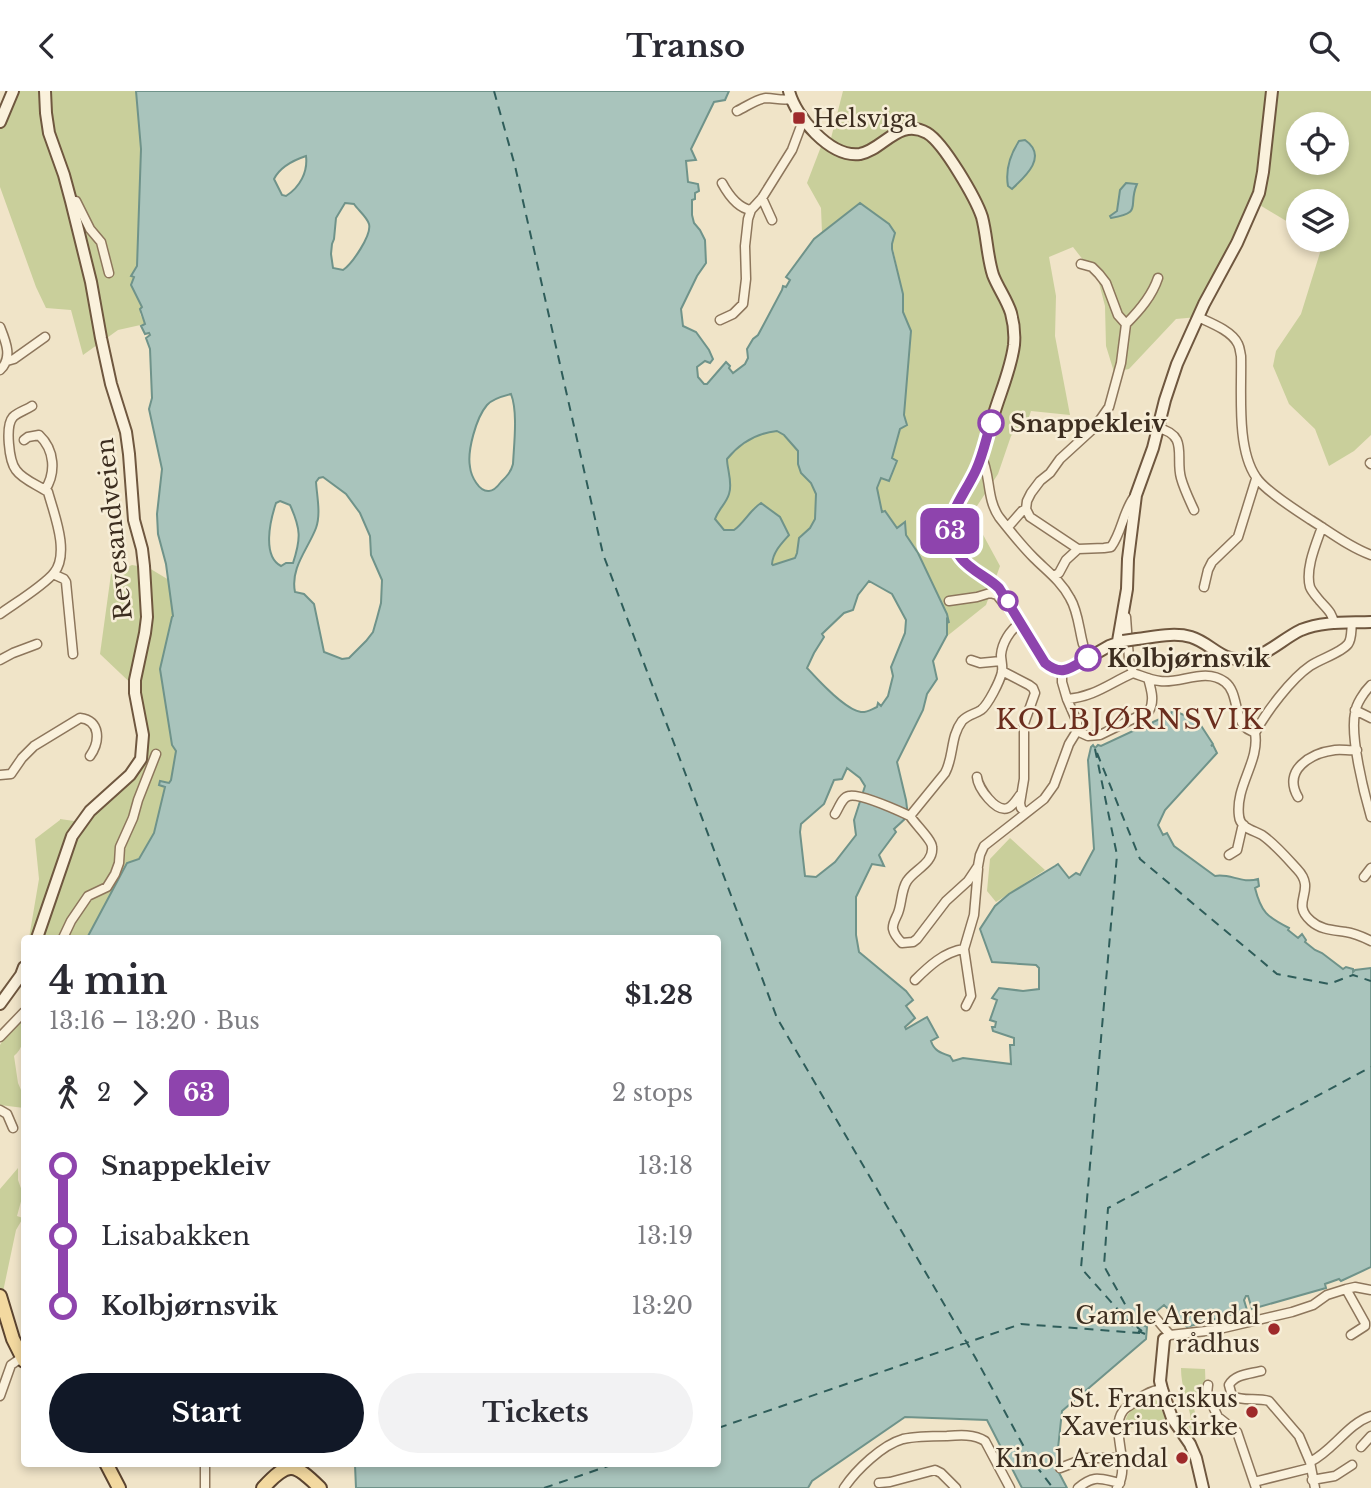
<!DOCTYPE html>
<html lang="en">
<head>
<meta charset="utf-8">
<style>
	body { margin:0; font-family:"Libre Baskerville",serif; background:#f2f2f3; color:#2b2b33; height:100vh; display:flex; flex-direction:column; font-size:26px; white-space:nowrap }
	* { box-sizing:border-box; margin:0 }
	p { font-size:23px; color:#7c7c81 }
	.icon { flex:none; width:38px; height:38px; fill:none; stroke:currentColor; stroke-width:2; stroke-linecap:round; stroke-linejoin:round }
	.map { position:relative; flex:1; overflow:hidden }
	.drawer { position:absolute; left:21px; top:844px; width:700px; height:532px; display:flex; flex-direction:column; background:#fff; border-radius:7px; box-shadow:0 4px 10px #0003 }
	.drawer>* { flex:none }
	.badge { padding:0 14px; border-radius:10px; font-size:24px; line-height:46px }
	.buttons { position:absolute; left:1286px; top:21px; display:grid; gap:14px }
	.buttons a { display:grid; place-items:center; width:63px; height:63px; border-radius:50%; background:#fff; box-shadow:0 4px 10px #0003; font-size:35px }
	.map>.badge { position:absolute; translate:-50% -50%; box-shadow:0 0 0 4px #fff }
	.legs { display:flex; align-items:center; gap:10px; height:77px; padding:0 28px; font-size:23px }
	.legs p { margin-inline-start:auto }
	.head { display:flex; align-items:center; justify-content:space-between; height:119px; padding:0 28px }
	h1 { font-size:38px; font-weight:700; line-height:52px }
	.primary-button { display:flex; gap:14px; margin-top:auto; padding:14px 28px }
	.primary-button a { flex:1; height:80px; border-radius:42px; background:#111827; color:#fff; font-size:28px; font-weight:700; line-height:80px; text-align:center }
	.primary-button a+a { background:#f2f2f3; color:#2b2b33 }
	ul { padding:0 28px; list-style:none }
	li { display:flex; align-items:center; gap:24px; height:70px; font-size:26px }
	li i { display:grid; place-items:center; width:10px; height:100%; margin:0 9px; background:currentColor }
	li i::after { content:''; width:18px; height:18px; margin:-9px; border:5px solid; border-radius:50%; background:#fff }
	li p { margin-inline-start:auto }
	li:first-child i { background:linear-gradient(#0000 50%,currentColor 0) }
	li:last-child i { background:linear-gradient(currentColor 50%,#0000 0) }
	header { display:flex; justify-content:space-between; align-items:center; height:91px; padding:0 28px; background:#fff; font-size:32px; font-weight:700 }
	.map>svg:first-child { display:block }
	.green { fill:#c9cf9b; fill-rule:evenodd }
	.water { fill:#a9c4bc; stroke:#6f938a; stroke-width:2; fill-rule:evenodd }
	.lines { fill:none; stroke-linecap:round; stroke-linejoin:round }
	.ferry { stroke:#2f5d5a; stroke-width:2; stroke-dasharray:9 7; stroke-linecap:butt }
	.street-casing { stroke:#8d765c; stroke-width:11 }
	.secondary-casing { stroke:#6f573f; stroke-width:14 }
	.primary-casing { stroke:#5b4430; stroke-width:16 }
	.street { stroke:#faf1dc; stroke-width:8 }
	.secondary { stroke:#faf1dc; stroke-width:10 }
	.primary { stroke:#f3d9a0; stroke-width:12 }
	.secondary-bridge-casing { stroke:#6f573f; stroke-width:14; stroke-linecap:butt }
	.secondary-bridge { stroke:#faf1dc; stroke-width:10 }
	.line-1-casing { stroke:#fff; stroke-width:16 }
	.line-1 { stroke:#8e44ad; stroke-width:10 }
	.poi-dot { fill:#9e2a2b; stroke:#f7eed8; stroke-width:2.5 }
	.stop-1-dot { fill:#fff; stroke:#8e44ad; stroke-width:3.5 }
	.labels { text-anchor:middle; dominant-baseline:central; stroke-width:5; stroke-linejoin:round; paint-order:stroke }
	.poi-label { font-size:24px; fill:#3d2e20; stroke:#f7eed8; text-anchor:end }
	.stop-label { font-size:24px; font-weight:bold; fill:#3d2e20; stroke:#f7eed8; text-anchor:start }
	.street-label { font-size:24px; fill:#3d2e20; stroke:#f7eed8 }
	.quarter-label { font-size:28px; letter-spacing:2px; fill:#6b2e1e; stroke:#f7eed8 }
</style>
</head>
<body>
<header><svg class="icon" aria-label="back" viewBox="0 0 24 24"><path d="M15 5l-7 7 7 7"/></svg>Transo<svg class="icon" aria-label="search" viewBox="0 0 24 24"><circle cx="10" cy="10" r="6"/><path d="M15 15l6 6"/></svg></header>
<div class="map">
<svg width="1371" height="1397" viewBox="0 0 1371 1397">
	<rect width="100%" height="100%" fill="#f0e4c8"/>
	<path class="green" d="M8 0H136L141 58 137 175 132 185H134L142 216 140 223 145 233 118 239 83 264 71 219 46 217 36 196 0 96V21Z
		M843 0H1371V344L1354 360 1329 375 1315 338 1289 313 1273 275 1276 260 1301 223 1323 152 1317 149H1337V110H1298V137L1258 113 1198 226 1176 228 1129 278 1114 281 1106 255 1105 215 1098 188 1073 156 1049 166 1056 205 1055 245 1070 324 1031 320 1029 326 1011 345 998 383 975 418 981 440 1000 475 986 514 946 546 947 523 918 462 906 444 904 432 897 437 885 420 882 421 877 396 881 387 888 390 892 367 900 338 907 333 904 324 911 240 903 221V203L892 153 828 137 822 142 821 117 807 92 822 53 829 55ZM1298 33H1337V72H1298Z
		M777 340 782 341 798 360V373L801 382 811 392 816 403 815 428 810 437 799 447 797 462 795 467 773 474C771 462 781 454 789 444L778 424 747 425 744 430 734 439H724L715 428 718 418 724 413 727 368 737 356 762 341Z
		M132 474 149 477 169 489 173 525 160 578 172 654 176 660 171 689 169 692 160 690 165 695 154 742 139 768 127 773 87 847H29L39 788 35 748 60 729V728L74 730 96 723 139 677 140 601 100 563 111 483Z
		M1010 747 1045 779 996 811 987 800 990 768Z
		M24 912C24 930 29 952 14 965L18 992 24 1006V1017L0 1014V954Z
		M18 1077V1089L23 1103 17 1125 23 1127 16 1139 0 1215V1098Z
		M1181 1277 1205 1278 1206 1305 1193 1314 1200 1340 1193 1342 1186 1332 1191 1328C1188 1310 1181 1296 1181 1277Z
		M1147 1308H1155L1157 1310 1166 1328 1125 1338C1124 1321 1134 1317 1147 1308Z"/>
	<path class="water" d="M136 0H729L725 9 714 11 691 58 696 69 686 70 688 91 698 93 699 100 695 102V108L692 109V124L694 132 700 139 705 149 706 172 697 185 681 218 683 235 696 241 709 259 713 268 710 272 705 270 697 276 698 286 704 293H707L726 271 730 275 729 277 733 282 745 273 748 267 747 258 753 248 758 244 782 199 783 195 786 196 790 189 786 186 814 148 860 112 889 133 895 142 892 153V158L903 203V221L911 240 904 324 907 334 900 338 892 367 897 370 889 390 881 387 877 397 882 421 885 420 897 437 905 431 906 444 918 462 947 523 949 532 947 529V544L933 570 937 588 927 603 923 619 897 671 906 709 908 725 894 738 896 741 879 764 884 775 872 773 856 806V844L859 861 906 900 913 909 906 915 915 927 905 936 906 938 927 926 938 946 931 950C934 960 941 962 950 965L953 970 963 967 1011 973 1010 954H1014V947L993 940 992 936H995L996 931 990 929 997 909 992 907 999 897 1023 900 1039 898V877L1036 874 992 871 980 838 995 815 1009 803 1055 775 1058 773 1069 787 1076 782 1080 784 1094 758 1088 669 1091 656 1093 654 1095 657 1098 654 1101 655 1150 632 1152 634 1153 631 1171 623 1172 619 1198 630 1213 653 1211 655 1213 654 1217 662 1165 719 1158 734 1163 744 1167 742 1174 755 1215 785C1230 782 1242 793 1258 788L1259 795 1255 797C1261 821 1267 826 1289 837L1288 839 1298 847 1302 843 1306 849 1305 851 1315 859 1322 862 1343 878 1346 876 1353 878V881L1355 879 1371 877V1176L1341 1190 1339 1188 1325 1193 1326 1197 1252 1218 1248 1205H1246L1244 1209 1247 1219 1187 1236 1164 1214 1141 1233 1147 1236 1146 1248 1062 1320 1056 1376 1067 1397H1022L987 1329 905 1326 812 1390 808 1397H356L355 1374 358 1372H718V847H87L127 772 139 768 154 742 165 696 159 694 160 690 169 692 171 689 176 660 172 654 160 578 172 526 173 525 166 473 158 443 157 423 162 378 149 318 152 307 150 258 146 247 150 244 149 242 145 243 141 235 145 233 140 218 142 216 131 194 134 186 131 185 137 175 141 58ZM306 65C308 81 300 96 286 105L282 104 274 88C280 76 294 69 306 65ZM345 112 354 113C358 119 367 126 369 133 372 144 352 173 343 179L333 177 331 163 332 153 334 148 336 127ZM511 303C518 321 514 353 513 373 511 381 507 385 501 391 498 395 494 400 489 400 479 401 471 385 470 376 467 360 476 327 487 314 492 308 503 305 511 303ZM777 340 784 344 798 360V373L801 382 811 392 816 403 815 428 810 437 799 447 797 462 795 467 773 474 772 473C773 461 781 453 789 444L780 426 761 412C750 419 744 432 734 439H724L715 428C719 417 726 413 729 403 733 392 727 378 727 368 740 352 757 342 777 340ZM323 386 346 403 360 422 370 445 371 464 382 489 381 512 377 527 373 541 366 550 349 567 342 568 324 561 314 513 304 503 295 501C290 477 308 458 316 437 321 423 317 406 316 391L319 387ZM280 410 290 414C301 438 301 448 293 472H286L281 475C262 465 270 430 276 412ZM869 490 892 503 906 529 905 542 891 576 893 585 888 605 881 615 878 612 877 616C872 618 866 622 861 621 845 619 818 589 807 577L814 562 824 546 822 543 844 522 853 519 858 504ZM847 677 860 687 865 695 854 729 856 744 835 771 816 786 805 785 800 741 801 733 824 713 834 689 842 688Z
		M1025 49C1048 65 1026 85 1012 98L1008 95C1005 78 1010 64 1019 50Z
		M1126 92 1137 93C1127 116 1144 121 1111 127L1110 125 1117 120 1120 99Z"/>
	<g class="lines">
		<path class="ferry" d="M494 0 515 75 603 463 777 927 975 1266 1030 1367 1053 1397
			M1095 658 1117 764 1081 1177 1136 1239 1145 1243
			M1097 662 1140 768 1277 883 1329 893 1353 884 1371 890
			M1142 1240 1138 1237 1104 1175 1108 1117 1371 976
			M718 1337 1021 1233 1140 1242
			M544 1397 617 1372"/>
		<g class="street-casing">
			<path id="street" d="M737 20C746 16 756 8 766 7 775 7 782 10 791 8
				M722 92C728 103 737 117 751 119
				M762 107 772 129
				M71 110H76L90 138 101 151 109 182
				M1081 173 1092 176 1099 183 1106 192 1118 224 1126 233 1121 272 1109 316 1095 336 1060 368 1050 382 1040 390 1031 402 1027 410 1026 418 1030 426 1078 458 1104 457 1111 456C1122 441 1123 421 1134 406
				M1198 226C1211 232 1232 240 1238 253 1240 257 1240 261 1241 265 1242 300 1236 357 1256 386 1264 399 1297 420 1311 429 1330 441 1349 456 1371 464
				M720 229 733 223 743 213 746 188 745 155 748 128 751 119 762 107 792 59 801 35 805 31
				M1126 233C1140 219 1152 205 1158 187
				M0 236C6 251 13 267 0 279
				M7 270 14 268 45 246
				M1158 337C1189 344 1175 366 1181 387 1184 398 1189 408 1194 419
				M24 349 28 346 39 344C55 359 56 382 45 399
				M981 365C991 383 986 407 999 426 1010 440 1022 455 1034 467 1047 480 1061 490 1070 507 1078 520 1079 538 1083 553
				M1370 372 1371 373
				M1008 436 1022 420 1026 418
				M1322 436C1316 453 1305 478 1310 496 1312 501 1316 505 1320 510 1326 517 1333 522 1334 533
				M53 483 64 488 66 491 73 563
				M1054 485 1059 482 1066 469 1078 458
				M1204 496 1208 479 1212 471 1238 446 1256 388
				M949 510 977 506 990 502 997 504 1005 514
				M0 523C15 512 42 496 54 482 70 462 54 423 48 401 38 394 23 389 16 379 9 370 5 335 13 326 18 321 26 319 32 315
				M1126 526 1129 568 1133 582
				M1020 532C1010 539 1002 552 1001 564 1001 569 1003 575 1002 581 1000 590 988 614 981 619 975 623 967 624 962 630 950 646 954 666 945 682L910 725C915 733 932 749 932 756 934 772 914 779 907 790 901 799 902 812 898 822 896 827 892 833 893 838 894 843 898 848 902 852L913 851 917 848 946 810 968 790 978 775 980 764 984 755 1044 708 1054 694 1069 653 1077 640V631L1067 608 1062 591V580
				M0 569 13 562 37 553
				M971 569 980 572 1001 570
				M1002 580 1029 594 1033 597 1035 602 1024 633V688L1020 712 1021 717 1026 722
				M1371 594C1364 601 1356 613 1355 622 1350 646 1364 702 1371 726
				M1067 608C1094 606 1110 592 1133 582 1142 585 1151 589 1160 590 1181 593 1205 576 1225 591 1238 601 1234 624 1245 636 1248 639 1252 640 1255 642 1260 670 1235 695 1239 725 1240 737 1253 739 1262 744 1275 753 1286 766 1297 778 1318 800 1289 811 1311 830 1321 839 1333 839 1346 841 1354 842 1363 846 1371 850
				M1355 619 1371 627
				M1077 640 1088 645 1100 644 1149 620C1155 610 1151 598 1148 587
				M1255 642C1266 621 1291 588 1310 575 1320 568 1341 562 1348 553 1352 548 1351 539 1352 532
				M0 684 11 683 22 667 34 655 80 627C101 629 100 651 90 665
				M977 686C978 697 996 722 1008 717 1013 715 1017 708 1020 704
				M1298 706C1282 679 1311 662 1335 659 1342 658 1350 660 1357 659
				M835 723C839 717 842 706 849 705 860 702 899 720 910 725
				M1229 764 1237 759 1242 737 1244 734
				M1364 786 1371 777
				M63 847 71 830 88 805 107 796 115 783 119 772 120 756 133 727 138 709 156 663
				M915 889C929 875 944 861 964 858
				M966 915 971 905 964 858 974 824 978 778
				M0 946 24 921
				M0 1019 7 1023 13 1037
				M1346 1198 1365 1232V1235L1351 1244
				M1154 1225 1170 1244
				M1164 1248 1170 1244 1215 1239 1292 1221 1313 1214 1327 1204 1346 1198 1355 1196 1371 1199
				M1261 1280C1250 1283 1235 1283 1229 1294L1232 1305C1244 1311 1256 1306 1269 1310L1299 1345 1310 1371 1315 1397
				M1208 1294 1207 1303 1218 1326 1237 1341 1256 1397
				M0 1305 11 1274 24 1265
				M1361 1356 1371 1345
				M1310 1371C1333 1360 1347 1333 1371 1325
				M1060 1377 1086 1367H1122
				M1312 1389 1335 1385 1352 1374
				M1254 1391 1310 1377
				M879 1392 890 1391 935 1379 941 1382 956 1397
				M205 1397V1372
				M844 1397C856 1379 882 1354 903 1348 917 1345 933 1345 947 1345 960 1344 974 1343 985 1350L1010 1397
				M1078 1397C1095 1383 1100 1388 1120 1392
				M1117 1397C1132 1373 1109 1339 1123 1320 1125 1317 1129 1315 1132 1313 1142 1305 1149 1300 1162 1298"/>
		</g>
		<g class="secondary-casing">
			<path id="secondary" d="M789 0C795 25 830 67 860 63 883 59 899 26 927 42 944 52 976 108 982 126 987 145 987 165 993 184 998 197 1007 209 1011 222 1014 233 1015 243 1014 254 1011 278 1000 302 993 326 988 342 984 360 977 377 967 402 940 425 954 454 963 476 984 482 999 497L1045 572 1056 579H1067L1109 555 1123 550
				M0 31 13 0
				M1137 548C1154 546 1174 541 1191 546 1211 552 1221 571 1244 568 1266 566 1282 548 1301 539 1323 530 1348 532 1371 531
				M1118 550 1127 498 1128 468 1136 404 1153 357 1165 309 1177 273 1204 213 1237 152 1259 102 1263 81 1272 0
				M37 847 72 745 90 720 130 684 141 668 143 644 135 602V589L145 542 147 526 144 475 142 458 134 429 129 363 126 341 111 293 101 247 91 191 71 110 64 84 49 42 46 22 45 0
				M0 913 21 884 24 876
				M1164 1248 1160 1290 1162 1298 1172 1327 1190 1353 1196 1367 1203 1397"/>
		</g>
		<g class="primary-casing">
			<path id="primary" d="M0 1205 13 1248 24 1270
				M106 1372 119 1397
				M263 1397C289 1369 294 1372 320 1397"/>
		</g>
		<use href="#street" class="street"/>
		<use href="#secondary" class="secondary"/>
		<use href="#primary" class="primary"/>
		<g class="secondary-bridge-casing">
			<path id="secondary-bridge" d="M1123 550 1137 548"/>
		</g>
		<use href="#secondary-bridge" class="secondary-bridge"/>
	</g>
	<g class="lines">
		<g class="line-1-casing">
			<path id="line-1" d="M991 332C986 348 983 364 976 379 962 410 935 433 961 467 971 480 988 486 999 497L1045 572C1062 586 1071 577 1088 567"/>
		</g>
		<use href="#line-1" class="line-1"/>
	</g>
	<g class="poi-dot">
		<rect x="792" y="20" width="14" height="14" rx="3.5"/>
		<circle cx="1274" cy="1238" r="7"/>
		<circle cx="1252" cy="1321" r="7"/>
		<circle cx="1182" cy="1367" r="7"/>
	</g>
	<g class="stop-1-dot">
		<circle cx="991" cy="332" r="12"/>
		<circle cx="1008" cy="510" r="9"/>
		<circle cx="1088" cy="567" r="12"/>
	</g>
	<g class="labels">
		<g class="poi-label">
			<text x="813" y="27" text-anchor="start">Helsviga</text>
			<text x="1260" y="1224">Gamle Arendal<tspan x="1260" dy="28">rådhus</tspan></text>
			<text x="1238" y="1307">St. Franciskus<tspan x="1238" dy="28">Xaverius kirke</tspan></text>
			<text x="1168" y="1367">Kino1 Arendal</text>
		</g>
		<g class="stop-label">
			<text x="1010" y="332">Snappekleiv</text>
			<text x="1107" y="567">Kolbjørnsvik</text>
		</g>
		<g class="street-label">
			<text transform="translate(114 438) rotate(-96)">Revesandveien</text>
		</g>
		<g class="quarter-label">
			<text x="1130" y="628">KOLBJØRNSVIK</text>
		</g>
	</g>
</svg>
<div class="buttons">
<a><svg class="icon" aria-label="locate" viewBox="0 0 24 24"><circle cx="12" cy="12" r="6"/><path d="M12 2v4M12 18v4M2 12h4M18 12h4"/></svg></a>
<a><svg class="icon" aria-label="layers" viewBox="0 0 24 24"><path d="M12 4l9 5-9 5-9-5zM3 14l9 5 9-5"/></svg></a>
</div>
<b class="badge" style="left:950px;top:440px;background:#8e44ad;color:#fff">63</b>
<section class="drawer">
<div class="head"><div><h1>4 min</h1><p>13:16 – 13:20 · Bus</p></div><b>$1.28</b></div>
<div class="legs"><svg class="icon" aria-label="walk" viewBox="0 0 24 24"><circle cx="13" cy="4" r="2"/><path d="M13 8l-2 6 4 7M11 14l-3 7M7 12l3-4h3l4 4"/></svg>2<svg class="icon" aria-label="forward" viewBox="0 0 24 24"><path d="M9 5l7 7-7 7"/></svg><b class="badge" style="background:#8e44ad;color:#fff">63</b><p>2 stops</p></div>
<ul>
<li><i style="color:#8e44ad"></i><b>Snappekleiv</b><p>13:18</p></li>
<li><i style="color:#8e44ad"></i><span>Lisabakken</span><p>13:19</p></li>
<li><i style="color:#8e44ad"></i><b>Kolbjørnsvik</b><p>13:20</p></li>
</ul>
<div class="primary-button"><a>Start</a><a>Tickets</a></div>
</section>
</div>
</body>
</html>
